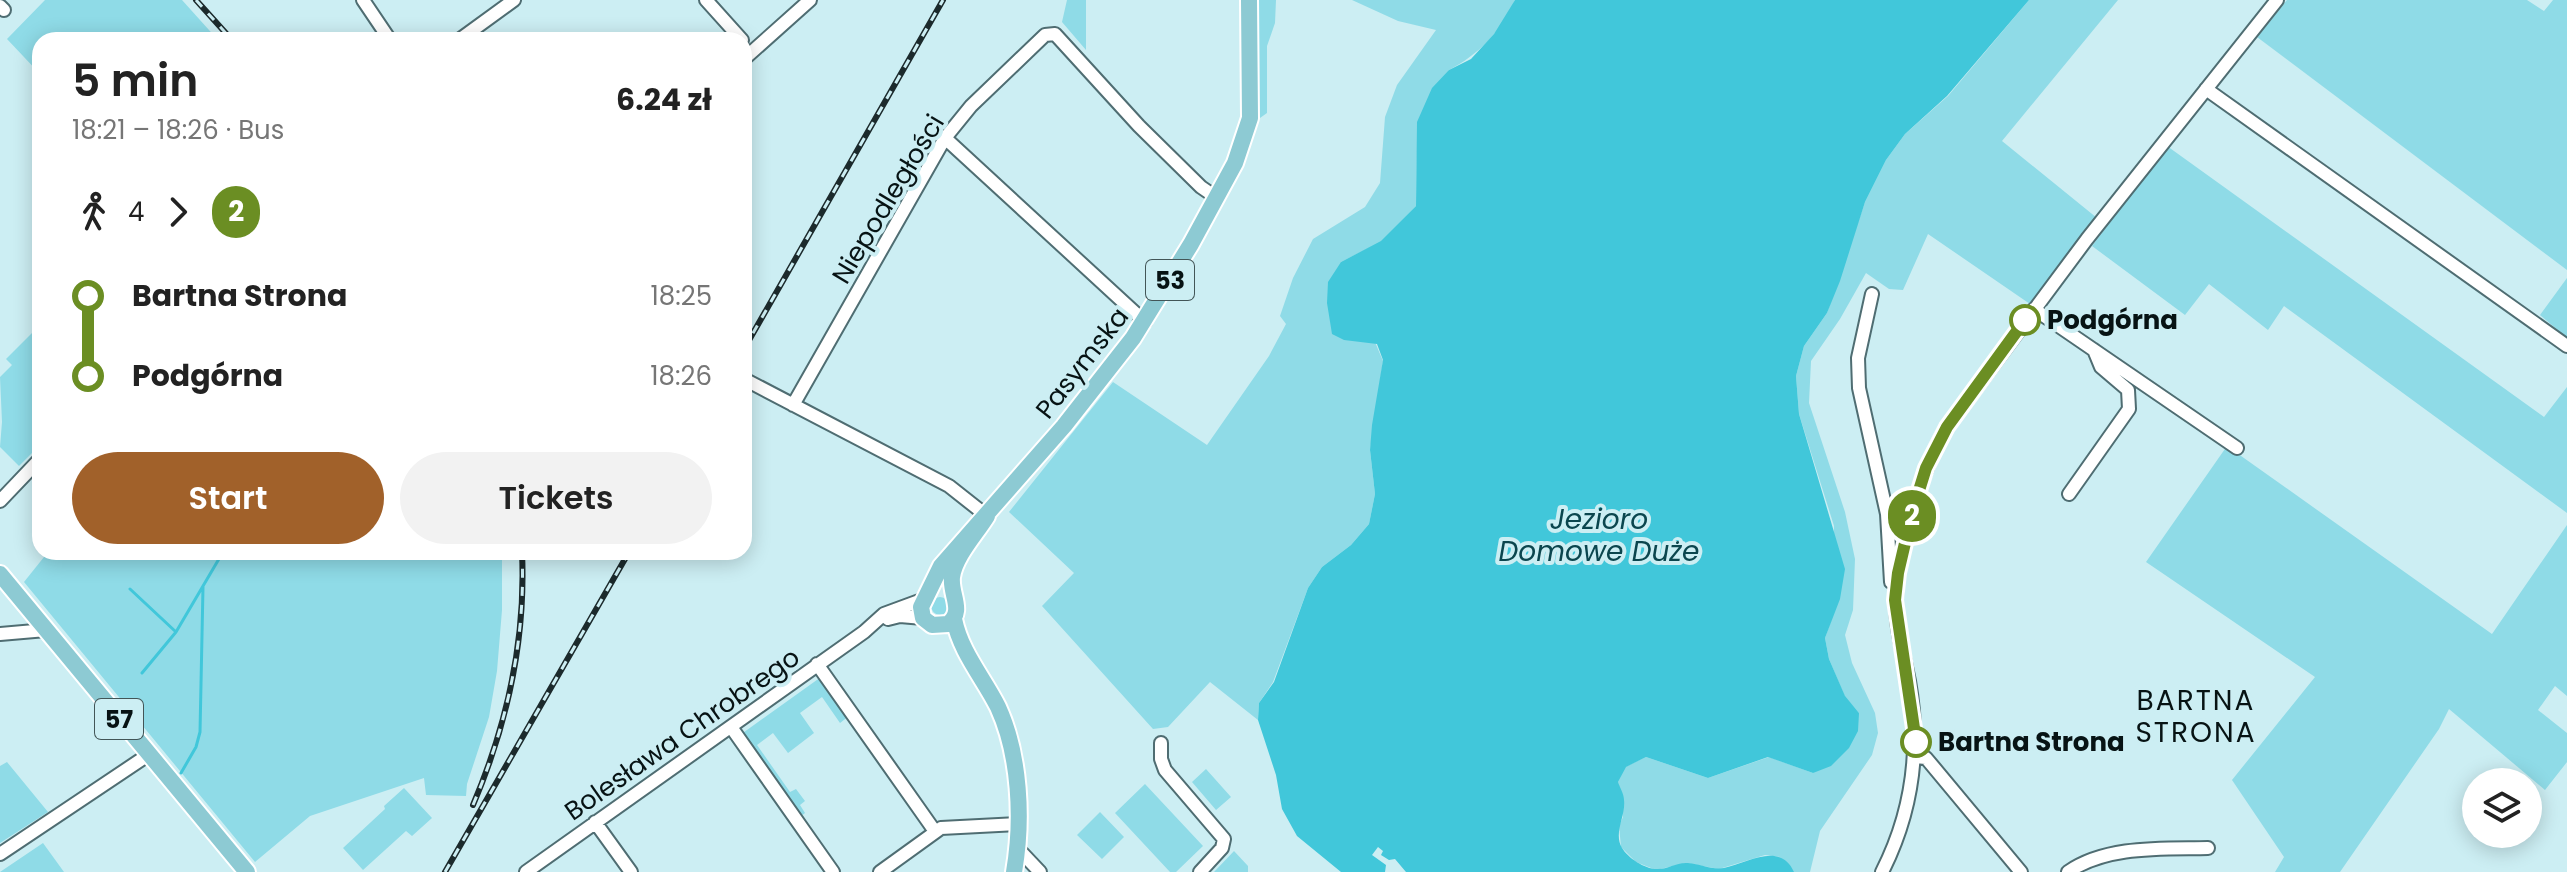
<!DOCTYPE html>
<html lang="en">
<head>
<meta charset="utf-8">
<style>
	body { margin:0; font-family:Poppins,sans-serif; background:#f2f2f2; color:#222; height:100vh; display:flex; flex-direction:column; font-size:30px; white-space:nowrap }
	* { box-sizing:border-box; margin:0 }
	p { font-size:26px; color:#767676 }
	.icon { flex:none; width:44px; height:44px; fill:none; stroke:currentColor; stroke-width:2; stroke-linecap:round; stroke-linejoin:round }
	.map { position:relative; flex:1; overflow:hidden }
	.drawer { position:absolute; left:32px; top:32px; width:720px; height:528px; display:flex; flex-direction:column; background:#fff; border-radius:24px; box-shadow:0 4px 20px #0003 }
	.drawer>* { flex:none }
	.badge { padding:0 16px; border-radius:26px; font-size:28px; line-height:52px }
	.controls { position:absolute; left:2462px; top:768px; display:grid; gap:16px }
	.controls a { display:grid; place-items:center; width:80px; height:80px; border-radius:50%; background:#fff; box-shadow:0 4px 20px #0003; font-size:40px }
	.map>.badge { position:absolute; translate:-50% -50%; box-shadow:0 0 0 4px #fff }
	.legs { display:flex; align-items:center; gap:12px; height:88px; padding:0 40px; font-size:26px }
	.legs p { margin-inline-start:auto }
	.head { display:flex; align-items:center; justify-content:space-between; height:136px; padding:0 40px }
	h1 { font-size:44px; font-weight:600; line-height:60px }
	.cta { display:flex; gap:16px; margin-top:auto; padding:16px 40px }
	.cta a { flex:1; height:92px; border-radius:48px; background:#a1612a; color:#fff; font-size:32px; font-weight:600; line-height:92px; text-align:center }
	.cta a+a { background:#f2f2f2; color:#222 }
	ul { padding:0 40px; list-style:none }
	li { display:flex; align-items:center; gap:28px; height:80px; font-size:30px }
	li i { display:grid; place-items:center; width:12px; height:100%; margin:0 10px; background:currentColor }
	li i::after { content:''; width:20px; height:20px; margin:-10px; border:6px solid; border-radius:50%; background:#fff }
	li p { margin-inline-start:auto }
	li:first-child i { background:linear-gradient(#0000 50%,currentColor 0) }
	li:last-child i { background:linear-gradient(currentColor 50%,#0000 0) }
	.map>svg:first-child { display:block }
	.green { fill:#8fdbe7 }
	.water { fill:#41c7da }
	.pier { fill:#cceef3 }
	.lines { fill:none; stroke-linecap:round; stroke-linejoin:round }
	.stream { stroke:#41c7da; stroke-width:3 }
	.minor-casing { stroke:#4f6d72; stroke-width:16 }
	.major-casing { stroke:#fff; stroke-width:20 }
	.minor { stroke:#fff; stroke-width:12 }
	.major { stroke:#8dcad3; stroke-width:16 }
	.rail-casing { stroke:#1c2a2c; stroke-width:6 }
	.rail { stroke:#cceef3; stroke-width:3; stroke-dasharray:9; stroke-linecap:butt }
	.line-1-casing { stroke:#fff; stroke-width:18 }
	.line-1 { stroke:#6b8e23; stroke-width:12 }
	.stop-1-dot { fill:#fff; stroke:#6b8e23; stroke-width:4 }
	.labels { text-anchor:middle; dominant-baseline:central; stroke-width:8; stroke-linejoin:round; paint-order:stroke }
	.shield { fill:#cceef3; stroke:#425557; stroke-width:2 }
	.shield-label { font-size:24px; font-weight:bold; fill:#071314 }
	.street-label { font-size:26px; fill:#071314; stroke:#cceef3 }
	.stop-label { font-size:26px; font-weight:bold; fill:#071314; stroke:#cceef3; text-anchor:start }
	.water-label { font-size:28px; font-style:italic; fill:#0b464e; stroke:#cceef3 }
	.neighbourhood-label { font-size:28px; letter-spacing:2px; fill:#071314; stroke:#cceef3 }
</style>
</head>
<body>
<div class="map">
<svg width="2567" height="872" viewBox="0 0 2567 872">
	<rect width="100%" height="100%" fill="#cceef3"/>
	<path class="green" d="M45 0H182L218 40H40V74L7 39Z
		M1067 0H1086V50L1062 22Z
		M1255 0H1276L1275 23 1267 46V113L1260 118 1258 116Z
		M1352 0H1515C1502 31 1478 55 1449 70L1417 150 1416 206 1381 242 1341 262 1383 361 1370 450 1375 494 1369 524 1351 545 1322 567 1308 588 1273 682 1259 703 1258 720 1210 682 1168 727 1153 729 1042 606 1074 573 1009 512 1113 382 1207 445 1269 356 1286 324 1280 316 1293 278 1313 239 1365 207 1380 183 1385 117 1397 85 1436 30 1398 21Z
		M2029 0H2118L2002 141 2097 218 2030 304 1928 234 1903 290 1889 289 1866 273 1840 319 1811 361 1809 403 1845 512 1855 559 1853 610 1845 635 1852 663 1875 713 1878 733 1872 755 1820 831 1810 872H1793L1780 857 1765 855 1719 869 1686 863 1656 870 1636 862 1621 847 1619 826 1623 817 1618 782 1625 767 1646 757 1708 778 1769 757 1813 773 1859 713 1845 697 1829 659 1825 638 1832 618 1834 526 1799 414 1796 376 1804 346 1827 313 1865 202 1886 160 1905 134 1948 96Z
		M2287 0H2527L2544 11 2553 0H2567V270L2257 37Z
		M2167 146 2544 417 2567 387V513L2284 306 2268 330 2209 284 2185 315 2092 246Z
		M2567 278V338L2540 315Z
		M40 325V445L19 466 0 447 2 422 0 377 12 365 6 359Z
		M2227 446 2492 634 2567 525V696L2555 686 2538 710 2567 733V762L2545 790 2449 709 2439 729 2340 872H2275L2284 857 2232 780 2315 677 2146 562Z
		M48 552H502V610L497 671 489 717 467 784 466 796 426 795 424 778 310 816 255 862 24 582Z
		M931 606a9 9 0 1 1 18 0a9 9 0 1 1-18 0Z
		M821 677 849 716 840 723 822 697 800 713 814 733 788 753 773 733 757 745 790 792 796 789 805 801 800 805 805 813 801 816 740 735Z
		M7 762 48 812 0 843V766Z
		M1206 769 1231 797 1216 810 1192 782Z
		M1145 784 1203 846 1176 872H1170L1115 813Z
		M404 788 432 818 412 836 406 831 363 870 343 848 385 809 384 806Z
		M1100 812 1124 837 1102 859 1077 835Z
		M43 843 64 872H0Z
		M1234 851 1248 866V872H1214Z"/>
	<path class="water" d="M1515 0H2029L1947 96 1905 134 1886 160 1865 202 1840 281 1827 313 1804 346 1796 376 1799 414 1845 569 1840 599 1825 638 1829 659 1845 696 1859 713 1858 731 1849 748 1831 766 1813 773 1768 757 1708 778 1646 757 1626 767 1618 782C1620 788 1624 794 1624 800 1626 816 1613 833 1622 848 1628 858 1646 870 1658 869 1668 869 1677 862 1688 863 1700 864 1712 870 1724 868 1748 863 1780 841 1794 872H1341L1297 836 1282 809 1276 775 1258 720 1259 703 1274 682 1308 588 1322 567 1351 545 1369 524 1375 494 1370 450 1372 425 1383 360 1377 344 1344 340 1332 334 1327 303 1328 282 1341 262 1381 241 1416 206 1417 122 1432 88 1449 70 1471 59 1494 34Z"/>
	<path class="pier" d="M1378 847 1383 851 1381 855 1389 860 1395 859 1406 872H1385L1386 865 1372 855Z"/>
	<g class="lines">
		<path class="stream" d="M130 589 176 632
			M142 673 176 632 223 552
			M181 773 196 747 200 732 203 587"/>
		<g class="minor-casing">
			<path id="minor" d="M363 0 390 40
				M706 0 742 40
				M0 6 4 10
				M459 40 514 0
				M744 59 810 0
				M2206 89 2567 346
				M945 138 1145 322
				M1872 294 1858 358 1859 388 1887 514 1891 582
				M2034 309 2237 448
				M744 379 949 486 987 516
				M793 405 945 138 971 106 1045 35 1055 34 1139 126 1201 187 1217 198
				M2069 494 2129 409 2128 390 2101 367 2094 350
				M0 501 40 459
				M888 619 900 616 923 618
				M0 634 46 630
				M817 664 934 830
				M731 727 833 872
				M1161 743V759L1165 770 1224 839 1222 848 1200 872
				M1915 757 1926 758 2021 872
				M595 822 631 872
				M1017 853H1022L1040 872
				M0 854 148 755
				M526 872 864 632 884 614 922 600
				M880 872 941 828 1018 824
				M1882 872C1913 811 1921 748 1909 681 1904 656 1896 629 1896 603 1895 552 1921 471 1947 427L2087 239 2277 0
				M2068 872C2107 845 2163 849 2208 848"/>
		</g>
		<g class="major-casing">
			<path id="major" d="M987 516C976 534 955 556 952 577 950 595 965 611 948 624L932 625 923 618 921 607 941 566 1064 426 1133 338 1191 244 1235 163 1250 118 1249 0
				M0 574 247 872
				M954 619C961 653 983 677 998 707 1020 755 1023 820 1014 872"/>
		</g>
		<use href="#minor" class="minor"/>
		<use href="#major" class="major"/>
		<g class="rail-casing">
			<path id="rail" d="M196 0 232 40
				M744 349 943 0
				M473 805C507 725 526 639 522 552
				M445 872 629 552"/>
		</g>
		<use href="#rail" class="rail"/>
	</g>
	<g class="lines">
		<g class="line-1-casing">
			<path id="line-1" d="M1916 742 1895 600 1898 573 1912 513 1926 468 1947 427 2025 320"/>
		</g>
		<use href="#line-1" class="line-1"/>
	</g>
	<g class="stop-1-dot">
		<circle cx="2025" cy="320" r="14"/>
		<circle cx="1916" cy="742" r="14"/>
	</g>
	<g class="labels">
		<g class="shield">
			<rect x="1146" y="260" width="48" height="40" rx="6"/>
			<rect x="95" y="699" width="48" height="40" rx="6"/>
		</g>
		<g class="shield-label">
			<text x="1170" y="280">53</text>
			<text x="119" y="719">57</text>
		</g>
		<g class="street-label">
			<text transform="translate(888 199) rotate(-59)">Niepodległości</text>
			<text transform="translate(1082 363) rotate(-52)">Pasymska</text>
			<text transform="translate(682 734) rotate(-35)">Bolesława Chrobrego</text>
		</g>
		<g class="stop-label">
			<text x="2047" y="320">Podgórna</text>
			<text x="1938" y="742">Bartna Strona</text>
		</g>
		<g class="water-label">
			<text x="1599" y="519">Jezioro<tspan x="1599" dy="32">Domowe Duże</tspan></text>
		</g>
		<g class="neighbourhood-label">
			<text x="2196" y="700">BARTNA<tspan x="2196" dy="32">STRONA</tspan></text>
		</g>
	</g>
</svg>
<div class="controls">
<a><svg class="icon" aria-label="layers" viewBox="0 0 24 24"><path d="M12 4l9 5-9 5-9-5zM3 14l9 5 9-5"/></svg></a>
</div>
<b class="badge" style="left:1912px;top:516px;background:#6b8e23;color:#fff">2</b>
<section class="drawer">
<div class="head"><div><h1>5 min</h1><p>18:21 – 18:26 · Bus</p></div><b>6.24 zł</b></div>
<div class="legs"><svg class="icon" aria-label="walk" viewBox="0 0 24 24"><circle cx="13" cy="4" r="2"/><path d="M13 8l-2 6 4 7M11 14l-3 7M7 12l3-4h3l4 4"/></svg>4<svg class="icon" aria-label="forward" viewBox="0 0 24 24"><path d="M9 5l7 7-7 7"/></svg><b class="badge" style="background:#6b8e23;color:#fff">2</b></div>
<ul>
<li><i style="color:#6b8e23"></i><b>Bartna Strona</b><p>18:25</p></li>
<li><i style="color:#6b8e23"></i><b>Podgórna</b><p>18:26</p></li>
</ul>
<div class="cta"><a>Start</a><a>Tickets</a></div>
</section>
</div>
</body>
</html>
